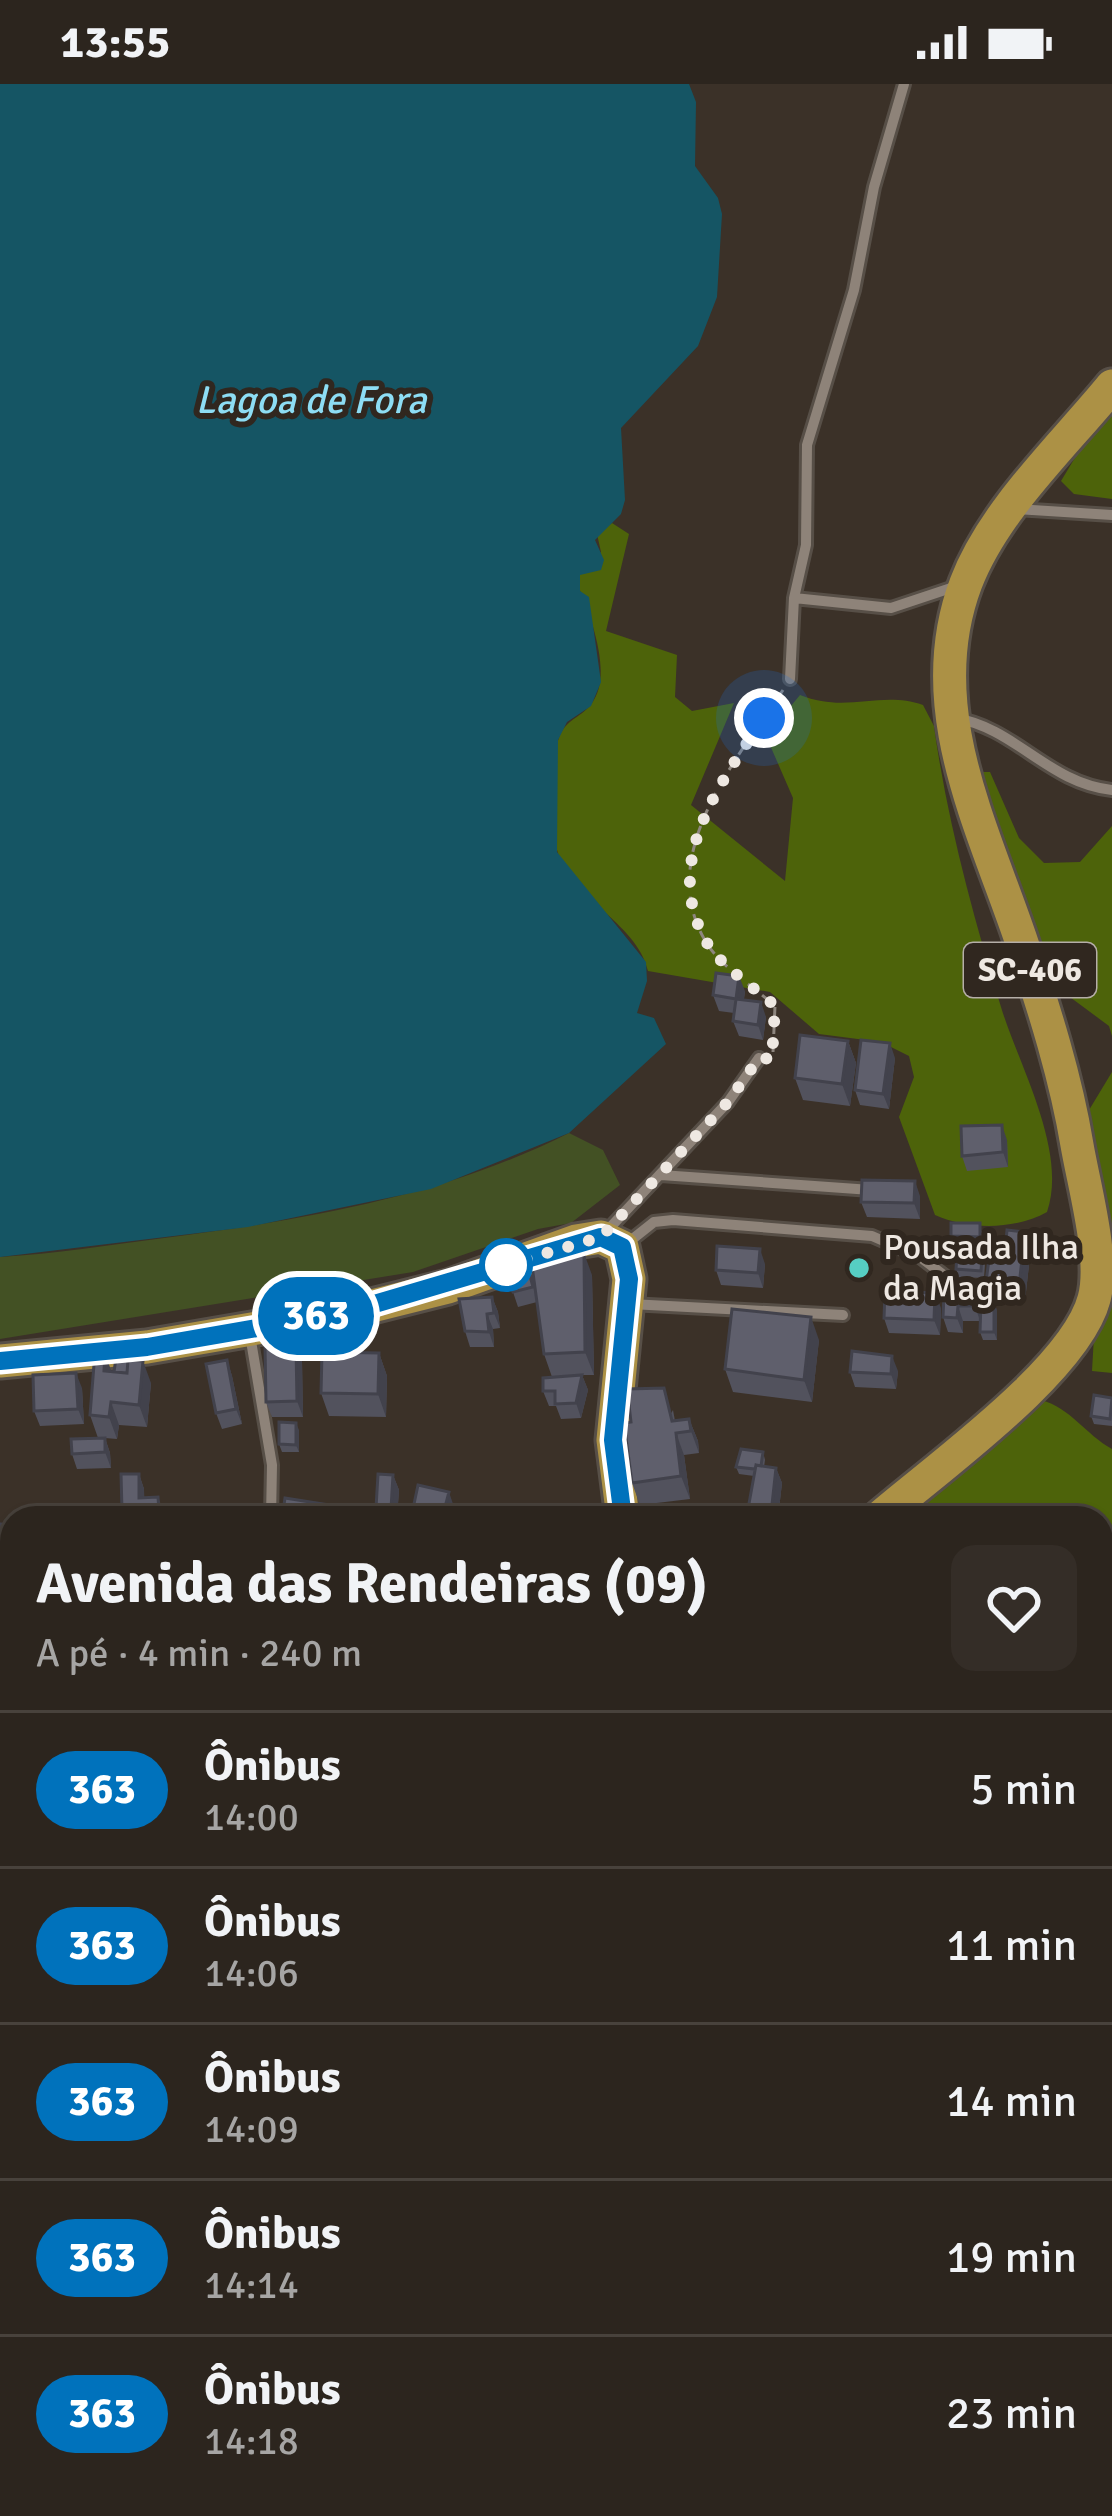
<!DOCTYPE html>
<html lang="pt">
<head>
<meta charset="utf-8">
<style>
	body { margin:0; font-family:Signika,sans-serif; background:#342d27; color:#f1f3f6; height:100vh; display:flex; flex-direction:column; font-size:45px; white-space:nowrap }
	* { box-sizing:border-box; margin:0 }
	p { font-size:39px; color:#a6a5a4 }
	.icon { flex:none; width:66px; height:66px; fill:none; stroke:currentColor; stroke-width:2; stroke-linecap:round; stroke-linejoin:round }
	.map { position:relative; flex:1; overflow:hidden }
	.details { position:absolute; left:0px; top:1422px; width:1113px; height:1011px; display:flex; flex-direction:column; background:#2c251e; border-radius:36px 36px 0 0; box-shadow:0 3px 9px #0004,0 0 0 3px #48423c }
	.details>* { flex:none }
	.badge { padding:0 24px; border-radius:39px; font-size:42px; line-height:78px }
	.you { position:absolute; width:60px; height:60px; margin:-30px; border:9px solid #fff; border-radius:50%; background:#1a73e8; box-shadow:0 0 0 18px #1a73e833 }
	.map>.badge { position:absolute; translate:-50% -50%; box-shadow:0 0 0 6px #fff }
	.round { display:grid; place-items:center; flex:none; width:126px; height:126px; border-radius:24px; background:#342d27 }
	.summary { display:flex; align-items:center; justify-content:space-between; height:204px; padding:0 36px }
	h1 { font-size:57px; font-weight:800; line-height:90px }
	ul { padding:0; list-style:none }
	li { display:flex; align-items:center; gap:36px; height:156px; padding:0 36px; border-top:3px solid #48423c }
	li div { flex:1 }
	li b { display:block; font-size:45px }
	li em { font-style:normal }
	li .badge { min-width:132px; font-weight:700; text-align:center }
	.status { display:flex; justify-content:space-between; align-items:center; height:84px; padding:0 60px; background:#2c251e; direction:ltr }
	.status svg { height:33px; fill:currentColor }
	.map>svg:first-child { display:block }
	.green { fill:#435124 }
	.forest { fill:#4d630a }
	.water { fill:#155564 }
	.lines { fill:none; stroke-linecap:round; stroke-linejoin:round }
	.lane-casing { stroke:#574f47; stroke-width:16 }
	.secondary-casing { stroke:#574f47; stroke-width:36 }
	.primary-casing { stroke:#574f47; stroke-width:39 }
	.path { stroke:#8d857e; stroke-width:3; stroke-dasharray:9 9; stroke-linecap:butt }
	.lane { stroke:#8e8379; stroke-width:10 }
	.secondary { stroke:#8e8379; stroke-width:30 }
	.primary { stroke:#ac9145; stroke-width:33 }
	.wall { fill:#52525d }
	.shaded-wall { fill:#42424c }
	.building { fill:#5f5f6c; stroke:#42424c; stroke-width:3 }
	.line-casing { stroke:#fff; stroke-width:27 }
	.line { stroke:#0072bc; stroke-width:18 }
	.walk { stroke:#eee8e2; stroke-width:12; stroke-dasharray:0 21.6 }
	.stop-dot { fill:#fff; stroke:#0072bc; stroke-width:6 }
	.poi-dot { fill:#56cec3; stroke:#30271f; stroke-width:4.5 }
	.labels { text-anchor:middle; dominant-baseline:central; stroke-width:12; stroke-linejoin:round; paint-order:stroke }
	.shield { fill:#30271f; stroke:#b5aea8; stroke-width:3 }
	.shield-label { font-size:33px; font-weight:bold; fill:#eee8e2 }
	.poi-label { font-size:36px; fill:#eee8e2; stroke:#30271f; text-anchor:start }
	.water-label { font-size:39px; font-style:italic; fill:#8dddf4; stroke:#30271f }
</style>
</head>
<body>
<div class="status"><b>13:55</b><svg viewBox="0 0 49 12"><path d="M0 12V9h3v3zM5 12V6h3v6zM10 12V3h3v9zM15 12V0h3v12zM26 1h20v11H26zM47 4h2v5h-2z"/></svg></div>
<div class="map">
<svg width="1112" height="2432" viewBox="0 0 1112 2432">
	<rect width="100%" height="100%" fill="#3b3128"/>
	<path class="green" d="M569 1049 603 1066 620 1101 571 1139 538 1145 413 1188 0 1255V1173C55 1170 109 1161 164 1154 303 1136 442 1113 569 1049Z
		M1112 2371V2432H763L784 2421H1101V2373Z"/>
	<path class="forest" d="M1112 331V415L1074 410 1061 397 1079 367Z
		M612 439 629 450 606 547 677 571 675 613 692 627 734 619 691 721 785 797 793 714 766 652 800 611C847 630 880 606 923 621L934 642C947 736 973 832 1001 923 1019 982 1068 1067 1047 1128 1015 1146 968 1146 935 1131L899 1033 914 993 909 972 881 958 819 950 770 908 648 887C637 837 565 813 556 761 551 729 547 682 560 651 567 635 582 633 592 619 613 590 591 534 579 504L580 490 601 468 597 450Z
		M979 688H990L1019 754 1044 779 1080 778 1112 742V952L1109 942 1051 899Z
		M1112 988V1289L1092 1287 1094 1252 1109 1222 1111 1151 1083 1036Z
		M1041 1316C1071 1324 1085 1350 1112 1365V1934L1101 1919V1434H911Z
		M1112 1984V2371L1101 2373V1994Z
		M171 2421H380L388 2432H183Z
		M479 2421H784L763 2432H464Z"/>
	<path class="water" d="M0 0H689L696 18 695 82 718 114 722 130 717 213 698 262 621 344 625 416 621 430 595 456 604 476 601 486 580 491V507L589 513 601 598 591 622 567 638 558 656 557 768 646 878 647 897 637 929 654 934 666 960 569 1049 431 1105 248 1143 0 1173Z"/>
	<g class="lines">
		<g class="lane-casing">
			<path id="lane" d="M1016 425 1112 431
				M794 514 891 524 960 501
				M790 595 794 514 806 461 807 361 854 206 874 103 904 0
				M955 634C1016 644 1048 699 1112 706
				M661 1091 871 1106
				M603 1151 728 1018 759 974
				M625 1161 654 1138 673 1136 872 1152 920 1173 970 1211
				M630 1220 843 1231
				M250 1251 272 1381 271 1434"/>
		</g>
		<g class="secondary-casing">
			<path id="secondary" d="M0 2423 12 2406"/>
		</g>
		<g class="primary-casing">
			<path id="primary" d="M0 1277 147 1263 344 1229 448 1203 576 1157 601 1153 622 1163 629 1195 613 1356 623 1434
				M879 1434C937 1384 1075 1286 1094 1215 1105 1176 1084 1102 1077 1061 1066 994 1044 924 1022 859 983 743 919 623 966 499 994 426 1063 362 1112 302
				M0 1723 12 1725"/>
		</g>
		<path class="path" d="M773 968 775 922C754 903 720 882 706 858 654 772 736 676 783 606"/>
		<use href="#lane" class="lane"/>
		<use href="#secondary" class="secondary"/>
		<use href="#primary" class="primary"/>
	</g>
	<path class="wall" d="M745 907 744 915 766 933 763 956 739 952 733 937 734 929 719 927 713 911Z
		M848 957 856 979 850 1022 803 1016 795 994Z
		M895 974 889 1025 860 1021 855 1006Z
		M1007 1056 1008 1083 967 1087 962 1072Z
		M920 1112V1135L867 1133 861 1118Z
		M983 1147V1160H954L951 1152Z
		M1025 1148 1031 1163 1025 1217 992 1213 986 1198Z
		M982 1172 985 1180 984 1194 959 1193 956 1185Z
		M765 1180 763 1204 721 1201 716 1186Z
		M592 1191 594 1291H582L588 1306 581 1334 561 1335 556 1322H549L543 1307 552 1293 544 1270 537 1218 518 1223 513 1208 534 1199Z
		M944 1210 997 1226V1256H983L980 1248V1237H963V1249L948 1248 943 1233Z
		M492 1213 498 1228 500 1244 493 1245 494 1263H470L465 1247Z
		M941 1224 940 1251 889 1249 884 1234Z
		M819 1256 812 1318 733 1308 725 1285Z
		M296 1262 302 1277 303 1333H272L266 1318Z
		M379 1269 387 1292 386 1333 329 1332 321 1309Z
		M227 1276 232 1292 242 1340 222 1345 216 1329Z
		M898 1287 896 1305 855 1303 850 1288Z
		M112 1288 151 1299 147 1343 119 1341 117 1355 105 1354 110 1369 111 1384 77 1385 72 1370 98 1354 90 1331Z
		M82 1304 84 1340 40 1342 34 1327Z
		M1112 1314V1342L1094 1340 1091 1332Z
		M673 1326 675 1337 689 1335 698 1357 699 1369 684 1371 690 1415 640 1421 632 1399Z
		M299 1346V1368H282L279 1360Z
		M763 1368 765 1376 764 1383 776 1384 782 1399 778 1434H752L748 1425 754 1392 739 1390 736 1383Z
		M139 1390 144 1405V1414L158 1413 161 1421 190 1422 194 1434H125L122 1427Z
		M393 1391 399 1406 397 1434H380L376 1424Z
		M414 1420 454 1423 452 1434H419Z
		M0 1440 12 1441V1493L0 1492Z
		M0 1547 12 1548V1654H0Z
		M68 2421H113L106 2432H75L71 2430Z
		M113 2421H132L126 2431 115 2424Z"/>
	<path class="shaded-wall" d="M739 892 745 907 742 930 736 915Z
		M761 918 766 933 763 956 758 941Z
		M848 957 856 979 850 1022 842 1000Z
		M890 959 895 974 889 1025 883 1010Z
		M1002 1041 1007 1056 1008 1083 1003 1068Z
		M915 1097 920 1112V1135L914 1119Z
		M1025 1148 1031 1163 1025 1217 1019 1202Z
		M760 1165 765 1180 763 1204 758 1189Z
		M584 1169 592 1191 594 1291 585 1268Z
		M976 1205 981 1221 980 1237 975 1222Z
		M935 1209 941 1224 940 1251 934 1236Z
		M492 1213 498 1228 500 1244 494 1229Z
		M994 1218 997 1226V1256L994 1248Z
		M958 1222 963 1237V1249L957 1234Z
		M487 1230 493 1245 494 1263 489 1248Z
		M811 1233 819 1256 812 1318 804 1296Z
		M296 1262 302 1277 303 1333 297 1317Z
		M105 1269 113 1292 104 1287Z
		M379 1269 387 1292 386 1333 378 1310Z
		M892 1272 898 1287 896 1305 891 1290Z
		M227 1276 232 1292 242 1340 236 1325Z
		M143 1277 151 1299 147 1343 139 1321Z
		M76 1289 82 1304 84 1340 78 1325Z
		M582 1291 588 1306 581 1334 576 1319Z
		M111 1318 119 1341 117 1355 109 1333Z
		M689 1335 698 1357 699 1369 691 1347Z
		M296 1339 299 1346V1368L296 1361Z
		M676 1349 684 1371 690 1415 681 1392Z
		M105 1354 110 1369 111 1384 105 1368Z
		M776 1384 782 1399 778 1434H773L771 1430Z
		M139 1390 144 1405 145 1429 139 1414Z
		M393 1391 399 1406 397 1434H395L391 1425Z
		M449 1408 454 1423 452 1434H447L444 1427Z
		M10 1600 12 1604V1648L9 1639Z
		M1101 1941 1107 1957 1101 1962Z
		M98 2421H113L106 2432H93Z"/>
	<path class="building" d="M716 889 739 892 736 915 713 911Z
		M736 915 761 918 758 941 733 937Z
		M800 951 848 957 842 1000 795 994Z
		M861 956 890 959 883 1010 855 1006Z
		M1002 1041 1003 1068 962 1072 961 1042Z
		M862 1096 915 1097 914 1119 861 1118Z
		M951 1139H980V1153L951 1152Z
		M1007 1146 1025 1148 1019 1202 986 1198 989 1175 1004 1177Z
		M570 1159 584 1169 585 1268 544 1270 530 1167Z
		M717 1162 760 1165 758 1189 716 1186Z
		M957 1170 982 1172 981 1187 956 1185Z
		M527 1180 533 1203 513 1208 506 1185Z
		M959 1205H976L975 1222H958L957 1234 943 1233 944 1210 958 1211Z
		M885 1207 935 1209 934 1236 884 1234Z
		M492 1213 494 1229 487 1230 489 1248 465 1247 459 1215Z
		M981 1218H994V1248H980Z
		M732 1225 811 1233 804 1296 725 1285Z
		M296 1262 297 1317 266 1318 265 1263Z
		M852 1267 892 1272 891 1290 850 1288Z
		M95 1268 105 1269 104 1287 127 1289 128 1276 143 1277 139 1321 111 1318 109 1333 90 1331Z
		M322 1268 379 1269 378 1310 321 1309Z
		M116 1274 133 1276H128L127 1289 114 1288Z
		M227 1276 236 1325 216 1329 206 1280Z
		M76 1289 78 1325 34 1327 33 1291Z
		M582 1291 576 1319 555 1320V1307H543V1294Z
		M664 1304 672 1337 689 1335 691 1347 676 1349 681 1392 632 1399 624 1339 631 1338 627 1305Z
		M1094 1311 1112 1314 1110 1335 1091 1332Z
		M279 1338 296 1339V1361L279 1360Z
		M105 1354V1368L72 1370 71 1355Z
		M741 1365 763 1368 761 1382 756 1381 755 1385 736 1383Z
		M756 1381 776 1384 771 1430 748 1425Z
		M121 1390H139V1414L158 1413 159 1427 161 1421 190 1422 188 1434H142V1427H122Z
		M378 1390 393 1391 391 1425 376 1424Z
		M418 1401 449 1408 444 1427 414 1420Z
		M285 1414 342 1423 340 1434H282Z
		M0 1440 12 1441V1478L0 1477Z
		M0 1547 12 1548V1591L0 1590Z
		M0 1599 10 1600 9 1639H0Z
		M15 2421H47L49 2422 45 2432H9Z
		M76 2421H98L93 2431Z"/>
	<g class="lines">
		<g class="line-casing">
			<path id="line" d="M0 1277 147 1263 344 1229 601 1153 622 1163 629 1195 613 1356 623 1434"/>
		</g>
		<use href="#line" class="line"/>
		<path class="walk" d="M506 1181 601 1153 728 1018 759 974 772 975 775 922C754 903 719 881 706 857 661 778 720 699 764 634"/>
	</g>
	<circle class="stop-dot" cx="506" cy="1181" r="24"/>
	<circle class="poi-dot" cx="859" cy="1184" r="12"/>
	<g class="labels">
		<rect class="shield" x="964" y="859" width="132" height="54" rx="9"/>
		<g class="shield-label">
			<text x="1030" y="886">SC-406</text>
		</g>
		<g class="poi-label">
			<text x="883" y="1163">Pousada Ilha<tspan x="883" dy="41">da Magia</tspan></text>
		</g>
		<g class="water-label">
			<text x="311" y="316">Lagoa de Fora</text>
		</g>
	</g>
</svg>
<div class="you" style="left:764px;top:634px"></div>
<b class="badge" style="left:316px;top:1232px;background:#0072bc;color:#fff">363</b>
<section class="details">
<div class="summary"><div><h1>Avenida das Rendeiras (09)</h1><p>A pé · 4 min · 240 m</p></div><a class="round"><svg class="icon" aria-label="heart" viewBox="0 0 24 24"><path d="M12 20l-8-8c-3-5 5-10 8-4 3-6 11-1 8 4z"/></svg></a></div>
<ul>
<li><span class="badge" style="background:#0072bc;color:#fff">363</span><div><b>Ônibus</b><p>14:00</p></div><em>5 min</em></li>
<li><span class="badge" style="background:#0072bc;color:#fff">363</span><div><b>Ônibus</b><p>14:06</p></div><em>11 min</em></li>
<li><span class="badge" style="background:#0072bc;color:#fff">363</span><div><b>Ônibus</b><p>14:09</p></div><em>14 min</em></li>
<li><span class="badge" style="background:#0072bc;color:#fff">363</span><div><b>Ônibus</b><p>14:14</p></div><em>19 min</em></li>
<li><span class="badge" style="background:#0072bc;color:#fff">363</span><div><b>Ônibus</b><p>14:18</p></div><em>23 min</em></li>
</ul>
</section>
</div>
</body>
</html>
